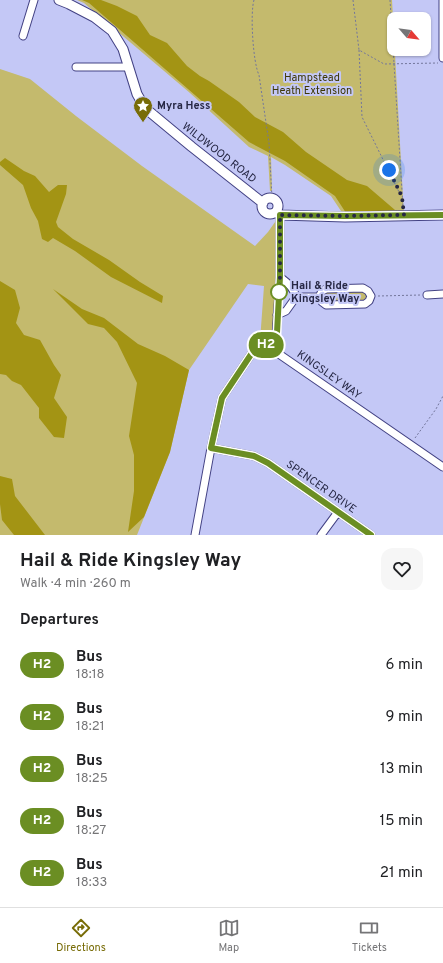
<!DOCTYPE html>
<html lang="en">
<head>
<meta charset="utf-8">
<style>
	body { margin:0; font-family:Overpass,sans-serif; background:#f6f6f6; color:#202124; height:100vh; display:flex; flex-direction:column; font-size:15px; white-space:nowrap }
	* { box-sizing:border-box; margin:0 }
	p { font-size:13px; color:#757577 }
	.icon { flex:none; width:22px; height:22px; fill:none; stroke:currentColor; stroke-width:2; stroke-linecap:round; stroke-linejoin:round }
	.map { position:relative; height:535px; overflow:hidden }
	.drawer { display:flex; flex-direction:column; background:#fff; flex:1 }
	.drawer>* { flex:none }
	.badge { padding:0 8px; border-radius:13px; font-size:14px; line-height:26px }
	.needle { width:26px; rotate:118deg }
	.tools { position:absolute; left:387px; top:12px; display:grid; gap:8px }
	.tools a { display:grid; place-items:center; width:44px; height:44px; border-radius:8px; background:#fff; box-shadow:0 1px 3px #0004; font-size:20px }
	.you { position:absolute; width:20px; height:20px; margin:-10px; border:3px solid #fff; border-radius:50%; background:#1a73e8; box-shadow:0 0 0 6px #1a73e833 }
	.map>.badge { position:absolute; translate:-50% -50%; box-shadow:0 0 0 2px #fff }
	h2 { padding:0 20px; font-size:15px; line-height:36px }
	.round { display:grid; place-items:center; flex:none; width:42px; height:42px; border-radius:12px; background:#f6f6f6 }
	.overview { display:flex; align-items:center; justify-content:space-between; height:68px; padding:0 20px }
	h1 { font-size:19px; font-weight:700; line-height:30px }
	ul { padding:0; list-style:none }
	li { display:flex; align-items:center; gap:12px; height:52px; padding:0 20px }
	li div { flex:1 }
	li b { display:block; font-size:15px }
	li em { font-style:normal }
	li .badge { min-width:44px; font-weight:700; text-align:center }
	.menu { display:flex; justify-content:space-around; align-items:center; height:56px; border-top:1px solid #e0e0e0; background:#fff; font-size:11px; color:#757577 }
	.menu a { display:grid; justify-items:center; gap:2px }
	.menu .selected { color:#786c07 }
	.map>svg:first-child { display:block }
	.green { fill:#c4ba6d }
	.forest { fill:#a39414 }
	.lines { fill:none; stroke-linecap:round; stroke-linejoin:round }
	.minor-casing { stroke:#434284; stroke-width:9 }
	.tertiary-casing { stroke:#434284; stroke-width:11 }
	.path { stroke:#73769b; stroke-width:1; stroke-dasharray:2 2; stroke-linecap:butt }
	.minor { stroke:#fff; stroke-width:7 }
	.tertiary { stroke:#fff; stroke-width:9 }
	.line-casing { stroke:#fff; stroke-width:9 }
	.line { stroke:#6b8e23; stroke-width:6 }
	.walk { stroke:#262744; stroke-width:4; stroke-dasharray:0 7.2 }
	.stop-dot { fill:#fff; stroke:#6b8e23; stroke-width:2 }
	.labels { text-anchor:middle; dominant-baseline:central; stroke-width:4; stroke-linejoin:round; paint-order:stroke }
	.park-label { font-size:11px; fill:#3d3706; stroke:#c4c8f6 }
	.poi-label { font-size:11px; font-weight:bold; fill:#262744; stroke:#c4c8f6; text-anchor:start }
	.street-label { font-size:11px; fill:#262744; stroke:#c4c8f6 }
	.stop-label { font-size:11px; font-weight:bold; fill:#262744; stroke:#c4c8f6; text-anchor:start }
</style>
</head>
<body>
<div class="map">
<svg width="443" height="535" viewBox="0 0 443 535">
	<rect width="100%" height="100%" fill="#c4c8f6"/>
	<path class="green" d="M77 0H392L404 215 345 217 331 196 285 165 271 157 272 191H270L268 156 249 147 190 93 84 3Z
		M0 69 30 79 76 116 142 166 255 246 268 232 280 215 275 351 260 341 264 286 248 284 189 370 170 452 137 535H0Z
		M325 291H364L367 295 364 301 330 303 325 301 322 296Z"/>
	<path class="forest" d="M82 0H101L117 6 137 16 150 35 167 43 187 66 200 76 209 81 239 102 255 117 283 132 306 152 347 180 367 186 395 210 346 213 335 196 285 161 249 142 89 3Z
		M5 158 24 171 35 176 49 192 58 185H67L66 194 56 222 58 227 73 239 109 260 140 282 163 296 162 303 111 277 75 251 53 238 48 242 42 239 38 221 31 208 23 185 0 165V162Z
		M0 281 15 290 20 308 16 323 24 335 40 340 54 365 61 375 54 398 67 417 64 438 54 437 39 418V408L21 385 12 381 6 375 0 374Z
		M53 289 82 309 104 318 138 344 165 356 189 370 170 452 144 517 128 532 134 491V455L129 436 137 383 117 342 104 328 88 324Z
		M0 476 12 479 15 496 45 535H14L2 520 0 504Z"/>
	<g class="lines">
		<g class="minor-casing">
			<path id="minor" d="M443 0V58
				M23 36 34 0
				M76 67H129
				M363 288 368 291 371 296 369 301 365 304 326 305 322 302 319 297 322 291 326 289Z
				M427 295 443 294
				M296 297H319
				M277 315 286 311 296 297C294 288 287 282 280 277
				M275 351 280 277V215
				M211 448 254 456 268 463 371 535
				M195 535 211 448 222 398 260 341 443 467
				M321 535 338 512"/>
		</g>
		<g class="tertiary-casing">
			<path id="tertiary" d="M59 0 69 4 94 17 112 31 123 49 137 94 145 108 192 147 263 203
				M262 206a8 8 0 1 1 16 0a8 8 0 1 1-16 0Z
				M276 212 280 215 345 217 443 215"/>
		</g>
		<path class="path" d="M254 0C250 13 253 63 259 75L269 143 272 198
			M353 0 359 50 384 64 438 63
			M390 0 403 207
			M359 50 362 117 401 196
			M378 296 421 295
			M415 438 436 409 443 396"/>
		<use href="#minor" class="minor"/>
		<use href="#tertiary" class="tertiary"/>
	</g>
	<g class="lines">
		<g class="line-casing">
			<path id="line" d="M371 535 268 463 254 456 211 448 222 398 260 341 276 351 280 277V215L345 216 443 215"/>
		</g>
		<use href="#line" class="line"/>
		<path class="walk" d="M279 292 280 277V215L345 216 404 215 402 197 389 170"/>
	</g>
	<defs>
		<g id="sight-pin" transform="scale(1)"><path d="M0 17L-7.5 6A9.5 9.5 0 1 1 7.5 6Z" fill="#786c07" stroke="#c4c8f6"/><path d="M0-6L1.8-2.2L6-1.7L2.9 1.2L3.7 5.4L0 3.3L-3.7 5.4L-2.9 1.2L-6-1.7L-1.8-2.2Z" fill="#fff"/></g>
	</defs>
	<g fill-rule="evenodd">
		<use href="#sight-pin" x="143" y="106"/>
	</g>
	<circle class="stop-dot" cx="279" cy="292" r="8"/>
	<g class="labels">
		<g class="park-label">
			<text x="312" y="78">Hampstead<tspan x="312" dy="13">Heath Extension</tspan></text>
		</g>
		<g class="poi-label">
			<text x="157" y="106">Myra Hess</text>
		</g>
		<g class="street-label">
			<text transform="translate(219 153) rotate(38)">WILDWOOD ROAD</text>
			<text transform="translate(329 375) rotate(35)">KINGSLEY WAY</text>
			<text transform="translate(321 487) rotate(35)">SPENCER DRIVE</text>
		</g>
		<g class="stop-label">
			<text x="291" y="286">Hail &amp; Ride<tspan x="291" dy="13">Kingsley Way</tspan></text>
		</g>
	</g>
</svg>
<div class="tools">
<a><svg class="needle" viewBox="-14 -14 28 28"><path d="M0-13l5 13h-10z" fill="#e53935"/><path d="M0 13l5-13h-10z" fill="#757577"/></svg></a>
</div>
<div class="you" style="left:389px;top:170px"></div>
<b class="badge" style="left:266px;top:345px;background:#6b8e23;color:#fff">H2</b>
</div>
<section class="drawer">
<div class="overview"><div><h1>Hail &amp; Ride Kingsley Way</h1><p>Walk · 4 min · 260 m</p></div><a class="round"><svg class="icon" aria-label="heart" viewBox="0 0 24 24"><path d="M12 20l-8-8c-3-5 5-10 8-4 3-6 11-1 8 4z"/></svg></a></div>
<h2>Departures</h2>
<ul>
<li><span class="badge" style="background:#6b8e23;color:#fff">H2</span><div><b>Bus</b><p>18:18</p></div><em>6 min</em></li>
<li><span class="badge" style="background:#6b8e23;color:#fff">H2</span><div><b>Bus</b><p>18:21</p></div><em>9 min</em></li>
<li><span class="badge" style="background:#6b8e23;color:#fff">H2</span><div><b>Bus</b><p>18:25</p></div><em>13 min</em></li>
<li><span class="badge" style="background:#6b8e23;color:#fff">H2</span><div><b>Bus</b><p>18:27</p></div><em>15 min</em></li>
<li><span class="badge" style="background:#6b8e23;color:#fff">H2</span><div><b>Bus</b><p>18:33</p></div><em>21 min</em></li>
</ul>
</section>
<nav class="menu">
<a class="selected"><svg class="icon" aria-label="directions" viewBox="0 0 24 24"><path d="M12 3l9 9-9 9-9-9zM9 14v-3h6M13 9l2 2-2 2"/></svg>Directions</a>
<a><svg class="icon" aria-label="map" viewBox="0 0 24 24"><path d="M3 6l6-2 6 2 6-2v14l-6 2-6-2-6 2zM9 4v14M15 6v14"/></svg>Map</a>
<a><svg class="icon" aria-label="tickets" viewBox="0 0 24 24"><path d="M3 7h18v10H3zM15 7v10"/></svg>Tickets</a>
</nav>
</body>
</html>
